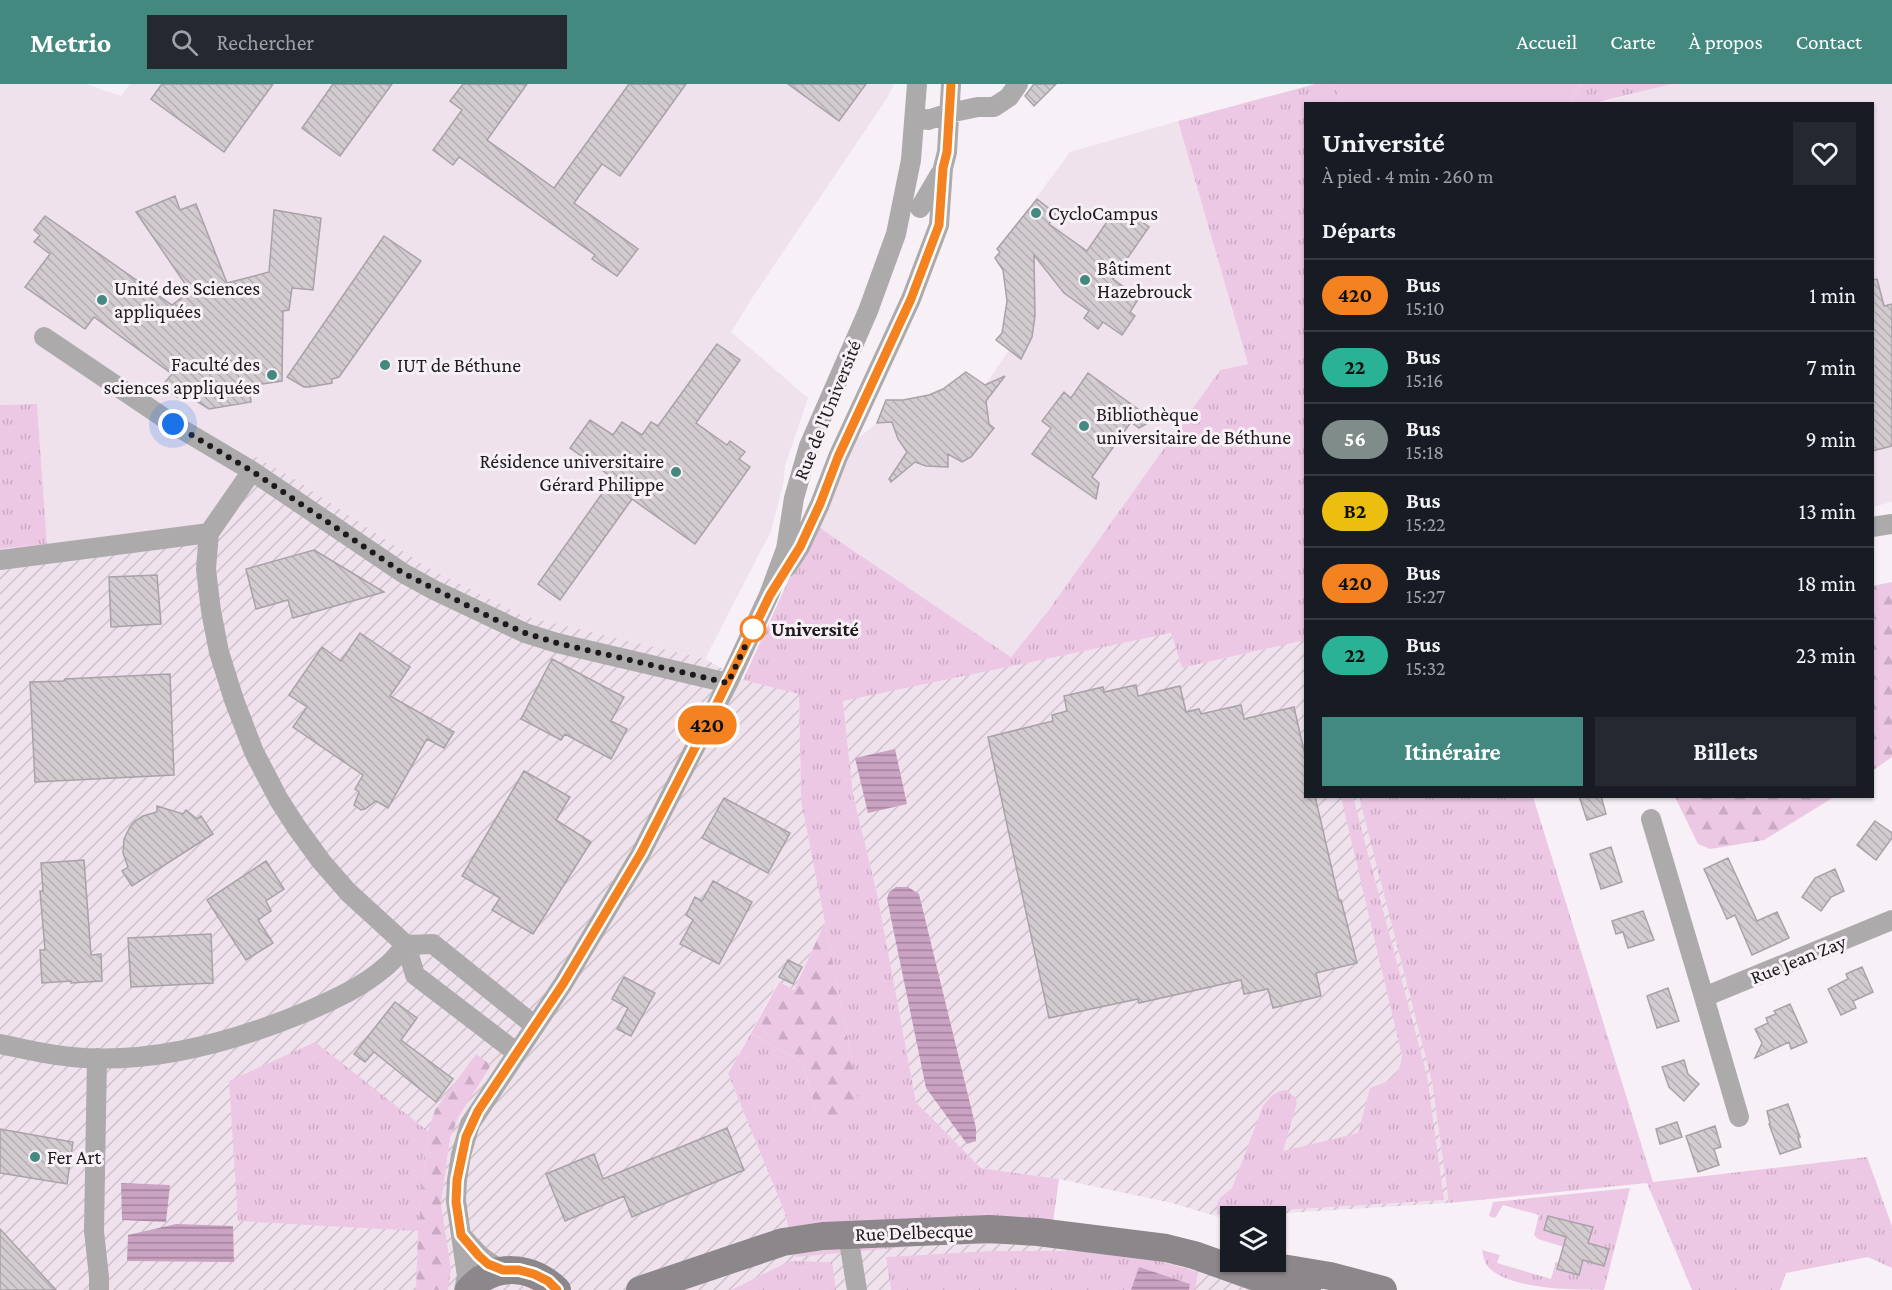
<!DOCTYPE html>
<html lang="fr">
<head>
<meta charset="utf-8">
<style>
	body { margin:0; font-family:"Crimson Pro",serif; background:#242831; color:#f1f3f6; height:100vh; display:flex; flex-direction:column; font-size:22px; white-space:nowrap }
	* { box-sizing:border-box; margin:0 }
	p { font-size:20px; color:#9ea1a6 }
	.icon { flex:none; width:33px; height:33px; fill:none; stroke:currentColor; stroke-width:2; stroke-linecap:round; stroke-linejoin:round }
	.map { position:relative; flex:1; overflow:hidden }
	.details { position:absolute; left:1304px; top:18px; width:570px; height:696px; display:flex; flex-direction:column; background:#171b24; border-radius:0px; box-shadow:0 2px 4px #0004 }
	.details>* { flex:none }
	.badge { padding:0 12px; border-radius:20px; font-size:21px; line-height:39px }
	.controls { position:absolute; left:1220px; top:1122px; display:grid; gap:12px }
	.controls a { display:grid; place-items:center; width:66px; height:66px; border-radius:0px; background:#171b24; box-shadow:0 2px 4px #0004; font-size:30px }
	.you { position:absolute; width:30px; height:30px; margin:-15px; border:4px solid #fff; border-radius:50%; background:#1a73e8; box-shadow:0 0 0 9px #1a73e833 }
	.map>.badge { position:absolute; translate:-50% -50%; box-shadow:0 0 0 3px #fff }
	h2 { padding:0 18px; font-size:22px; line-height:54px }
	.round { display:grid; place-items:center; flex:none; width:63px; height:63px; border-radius:0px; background:#242831 }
	.head { display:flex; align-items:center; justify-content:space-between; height:102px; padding:0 18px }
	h1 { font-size:28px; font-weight:700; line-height:45px }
	.button { display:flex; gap:12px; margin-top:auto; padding:12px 18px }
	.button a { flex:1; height:69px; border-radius:0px; background:#44897f; color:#fff; font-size:24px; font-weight:700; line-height:69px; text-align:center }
	.button a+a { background:#242831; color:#f1f3f6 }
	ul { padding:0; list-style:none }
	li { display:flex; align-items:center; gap:18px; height:72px; padding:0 18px; border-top:2px solid #363941 }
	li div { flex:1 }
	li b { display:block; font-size:22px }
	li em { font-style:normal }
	li .badge { min-width:66px; font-weight:700; text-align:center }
	header { display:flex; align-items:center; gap:36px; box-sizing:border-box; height:84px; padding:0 30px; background:#44897f; color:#fff }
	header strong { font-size:28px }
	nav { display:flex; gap:33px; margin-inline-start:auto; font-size:21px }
	.search { width:420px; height:54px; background:#242831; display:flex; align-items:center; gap:15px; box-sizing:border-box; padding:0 21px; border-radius:0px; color:#9ea1a6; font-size:22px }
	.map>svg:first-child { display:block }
	.built { fill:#f0e2ed }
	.industrial { fill:url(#industrial-furrows) }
	.grass { fill:url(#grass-tufts) }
	.forest { fill:url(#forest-firs) }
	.pitch { fill:#edc8e5 }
	.water { fill:url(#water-rules) }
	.building { fill:url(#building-back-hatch); stroke:#a8a2a7; stroke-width:1.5 }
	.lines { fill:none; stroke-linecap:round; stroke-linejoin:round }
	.street { stroke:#adaaac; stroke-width:20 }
	.secondary { stroke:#8b878a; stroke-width:28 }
	.line-casing { stroke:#fff; stroke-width:14 }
	.line { stroke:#f58220; stroke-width:9 }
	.walk { stroke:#1c1a1c; stroke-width:6; stroke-dasharray:0 10.8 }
	.poi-dot { fill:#44897f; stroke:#f7f0f6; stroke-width:2 }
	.stop-dot { fill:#fff; stroke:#f58220; stroke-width:3 }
	.labels { text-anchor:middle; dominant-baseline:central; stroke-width:6; stroke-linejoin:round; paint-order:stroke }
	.poi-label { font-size:20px; fill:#1c1a1c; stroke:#f7f0f6; text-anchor:start }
	.street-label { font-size:20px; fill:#1c1a1c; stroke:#f7f0f6 }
	.stop-label { font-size:20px; font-weight:bold; fill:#1c1a1c; stroke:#f7f0f6; text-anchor:start }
</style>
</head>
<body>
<header>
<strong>Metrio</strong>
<div class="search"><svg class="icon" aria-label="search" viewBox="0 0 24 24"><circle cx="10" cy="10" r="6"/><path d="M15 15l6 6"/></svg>Rechercher</div>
<nav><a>Accueil</a><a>Carte</a><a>À propos</a><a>Contact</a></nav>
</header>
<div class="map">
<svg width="1892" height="1206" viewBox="0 0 1892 1206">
	<defs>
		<pattern id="industrial-furrows" width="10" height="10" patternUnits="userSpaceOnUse" patternTransform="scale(1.5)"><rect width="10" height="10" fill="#f0e2ed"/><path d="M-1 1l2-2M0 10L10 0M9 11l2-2" fill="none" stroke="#cdc1cb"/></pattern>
		<pattern id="grass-tufts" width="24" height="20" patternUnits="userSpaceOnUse" patternTransform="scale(1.5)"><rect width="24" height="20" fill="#edc8e5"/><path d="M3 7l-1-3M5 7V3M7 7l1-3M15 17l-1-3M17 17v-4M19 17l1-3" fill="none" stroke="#cbabc4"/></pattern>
		<pattern id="forest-firs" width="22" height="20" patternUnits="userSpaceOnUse" patternTransform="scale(1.5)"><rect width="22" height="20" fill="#edc8e5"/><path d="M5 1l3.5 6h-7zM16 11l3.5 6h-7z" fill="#cbabc4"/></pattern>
		<pattern id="water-rules" width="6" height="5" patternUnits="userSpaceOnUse" patternTransform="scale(1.5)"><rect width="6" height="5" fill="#caa2c2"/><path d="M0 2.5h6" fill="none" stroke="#a3839d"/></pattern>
		<pattern id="building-back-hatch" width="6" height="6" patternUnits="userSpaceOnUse" patternTransform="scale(1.5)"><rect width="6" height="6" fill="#d2cbd0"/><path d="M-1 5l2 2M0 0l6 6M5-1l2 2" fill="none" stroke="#b4aeb2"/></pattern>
	</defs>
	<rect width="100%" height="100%" fill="#f7f0f6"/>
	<path class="built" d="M0 0H86L121 12 130 0H894L887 14 754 211 731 248 808 314 785 382 783 401 771 447 705 575 524 532 427 483 296 396 206 443 64 459 47 460 37 320 0 321Z
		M1672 0H1892V418L1872 423V20H1595Z
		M1178 37 1248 280 1220 286 1048 528 1011 573 814 440 853 358 877 339 886 316H903L929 311 943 305 966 288 985 301 995 287 1009 266 996 256 1002 248 1007 217 1003 186 995 174 1000 168 997 165 1012 146 1016 149 1026 136 1022 133 1070 68Z"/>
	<path class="industrial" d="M253 371 296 396 427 483 524 532 705 575 743 596 799 609 801 717 825 838 794 906 778 898 728 990 784 1127 788 1145 929 1161 1050 1159 1159 1174 1270 1206H0V465L64 459 205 443Z
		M1171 549 1182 584 1305 556V712L1359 713 1432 998 1449 1119 1219 1133 1172 1119 1059 1095 981 1084 916 1018 878 814 853 710 843 616Z"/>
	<path class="grass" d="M1315 0H1333L1344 19 1305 20V556L1182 584 1171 549 843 617 853 710 878 814 916 1018 981 1084 1059 1095 1050 1159 929 1161 796 1173 784 1127 728 990 751 949 803 979 820 1041 852 976 801 717 799 610 743 596 814 440 1011 573 1048 527 1220 286 1248 280 1178 37Z
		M1582 0H1672L1595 19 1570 20 1571 15Z
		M37 320 47 460 0 465V321Z
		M1341 713H1353L1427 992 1444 1116 1217 1130V1120L1220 1114 1232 1104 1263 1022C1269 1014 1275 1007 1286 1006L1295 1013 1297 1019 1283 1067 1358 1049 1370 1004C1391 996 1398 996 1402 972Z
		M1359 713H1533L1653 1098 1867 1073 1892 1142V1184L1868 1173 1786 1189 1780 1206H1692L1647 1099 1449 1119 1432 998Z
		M315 958 428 1047 418 1147 238 1137 229 997Z
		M1630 1104 1604 1206C1573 1206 1504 1206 1486 1180 1484 1176 1483 1170 1482 1166L1500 1171 1497 1179 1551 1195 1556 1178 1559 1179 1558 1185 1578 1191 1592 1143 1548 1132 1544 1146 1567 1153 1564 1163 1538 1155 1534 1151 1539 1131 1503 1121 1495 1134 1489 1132 1493 1118Z
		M991 1167H1085L1159 1177 1198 1188 1195 1206H891L886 1173Z
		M790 1177 832 1178 836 1206H731Z"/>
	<path class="forest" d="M1892 498V673L1872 687V502Z
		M1675 713H1834L1764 756 1710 765 1698 760Z
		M825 838 852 976 860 1028 820 1042 803 979 751 949 779 898 794 906Z
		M476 970 491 981 459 1032 450 1054 441 1120 451 1185 448 1206H416L418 1147 428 1047 435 1026Z"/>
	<path class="pitch" d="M1333 0H1582L1571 15 1570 19 1344 20Z"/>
	<path class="water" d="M895 665 907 720 868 729 855 674Z
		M896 803H908L919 810 976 1044V1057L967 1060 926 1004 887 815 889 808Z
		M121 1099 170 1101 166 1138 122 1136Z
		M176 1140 233 1142 234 1178 127 1177 128 1151Z
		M1139 1183 1190 1200 1189 1206H1131Z"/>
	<path class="building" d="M162 0H273L224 68 151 15Z
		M333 0H392L340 72 302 44Z
		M463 0H527L487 56 554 104 629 0H686L620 92 602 80 574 119 638 165 617 192 592 175 595 171 459 73 453 81 433 66 462 26 450 17Z
		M788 0H866L839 37Z
		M1034 0H1056L1034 22 1025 12Z
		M175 112 180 126 196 120 227 199 269 188 274 126 321 134 313 206 292 204 289 226 283 227 282 297 249 302 251 318 209 325 179 306 177 313 161 303 172 290 94 233 85 245 25 203 50 170 34 158 40 151 34 146 45 132 172 221 190 207 136 128Z
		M1037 115 1056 130 1049 140 1087 167 1113 129 1131 142 1137 134 1149 143 1113 195 1139 214 1130 228 1135 232 1122 251 1103 238 1098 245 1084 234 1089 227 1064 209 1034 171 1035 232 1032 253 1021 275 996 256 1002 249 1007 217 1003 186 995 174 1000 168 997 165Z
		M384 152 421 177 339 293 332 295V299L309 303H304L287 293Z
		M1877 195 1884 222 1892 220V362L1872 367V196Z
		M717 260 740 276 696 339 727 361 730 357 745 368 739 375 750 383 695 460 632 415 560 516 538 500 613 394 570 364 590 336 613 351 622 338 642 351 651 338 658 342Z
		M966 288 985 301 1005 292 986 317 989 340 994 344 971 373 962 378 948 370V383L926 382 915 378 891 398 889 395 907 368 898 355 892 338 877 339 886 316H903L929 311 943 305Z
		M1088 289 1153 336 1139 344 1131 338 1092 393 1099 399 1096 415 1032 370 1051 344 1042 337 1064 308 1071 314Z
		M314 466 384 508 293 534 288 516 256 525 246 485Z
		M157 491 161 540 111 543 109 493Z
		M360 549 410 583 390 612 454 648 444 664 427 655 388 724 376 717 365 725 361 726 354 721 359 708 355 705 363 691 293 643 307 623 289 611 322 563 341 577Z
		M552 575 624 613 611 637 627 645 611 675 565 650 561 656 521 635Z
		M170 590 174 691 35 698 30 598 64 597 65 595Z
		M1136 601 1138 612 1180 602 1186 628 1199 625 1201 630 1241 621 1244 635 1294 623 1305 671V712H1315L1339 816H1341L1357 879 1316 889 1321 912 1273 924 1268 905 1244 910 1241 896 1139 919 1138 915 1049 934 988 653 1053 637 1052 631 1067 627 1064 612 1103 603 1104 608Z
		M524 687 570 713 556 736 591 758 533 850 492 826 500 814 462 792Z
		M1579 712H1601L1606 730 1587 736Z
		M724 714 790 749 768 789 702 754Z
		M157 722 183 730 186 726 197 735 201 732 213 750 132 802 122 787 128 783 123 769 124 755 130 743 135 737 143 732 157 728Z
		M1875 737 1892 749V754L1876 776 1857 761Z
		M1611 763 1622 798 1601 805 1590 770Z
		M1728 774 1757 837 1777 828 1789 854 1752 871 1735 831 1727 835 1704 785Z
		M84 776 91 871 101 870 102 897 71 899V897L42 899 40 866H45L40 807H43L41 779Z
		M266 777 284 805 266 817 271 827 258 836 273 859 246 876 207 816Z
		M1835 785 1844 807 1831 813 1821 827 1802 813 1815 794Z
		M713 797 752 818 719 880 680 860 693 836 686 831 695 813 702 817Z
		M1643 827 1654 856 1628 864 1623 848 1616 850 1612 837Z
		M211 850 213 899 131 903 128 854Z
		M788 876 802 883 793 900 779 893Z
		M1862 883 1873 908 1853 917 1856 924 1841 931 1828 905 1848 895 1846 890Z
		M624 893 655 909 631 952 617 945 628 924 612 915Z
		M1668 904 1679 937 1657 944 1647 912Z
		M395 918 417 934 401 956 453 995 436 1018 374 968 365 978 354 970Z
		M1790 920 1807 958 1791 965 1789 958 1755 974 1762 959 1755 945 1768 939 1766 934 1776 930 1774 927Z
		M1684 976 1688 990 1699 1000 1684 1017 1669 1003 1662 983Z
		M1788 1020 1800 1053H1798L1801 1063 1780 1070 1769 1040 1770 1039 1767 1027Z
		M1677 1038 1682 1053 1660 1060 1656 1045Z
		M1715 1042 1721 1063 1714 1065 1719 1081 1698 1088 1686 1052Z
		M727 1044 744 1086 632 1133 624 1112 565 1137 546 1090 594 1070 603 1095Z
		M0 1045 73 1058 67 1100 0 1089Z
		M1548 1132 1593 1143 1588 1159 1609 1165 1604 1182 1583 1176 1579 1191 1557 1185 1566 1153 1544 1146Z
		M0 1145 56 1206H0Z"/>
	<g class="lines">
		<path class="street" d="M916 33 928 36 949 29 978 23H994L1009 13 1018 0
			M920 124 940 90
			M44 253 173 340 252 387 403 489 434 506 525 549 557 559 728 599
			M252 387 209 449 206 485 211 527 219 568 234 616 254 668 279 716 297 744 321 777 348 808 406 861 415 891 517 969
			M1872 443 1892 440
			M0 476 209 449
			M787 483 800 463 820 420 838 373 911 215 939 141 943 84 947 68 951 0
			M1651 735 1704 913
			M406 861 433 860 535 942
			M0 960C24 965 48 971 72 973 152 981 236 957 308 927 335 915 362 903 384 884 392 878 399 869 406 861
			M97 974 94 1147 99 1193V1206
			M1739 1033 1704 913 1892 836
			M461 1151C476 1168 483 1177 503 1186
			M848 1151 857 1206
			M464 1206 467 1192 456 1117 457 1096 461 1071 470 1040 563 900 641 769 728 599 769 511 786 465 794 414 809 362 868 227 896 150 911 76 917 0"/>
		<path class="secondary" d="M1282 1184 1330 1192 1383 1206
			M469 1206C494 1178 531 1181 557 1206
			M640 1206 783 1158 823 1152 989 1145 1038 1148 1166 1164 1194 1171 1253 1192 1307 1206"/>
	</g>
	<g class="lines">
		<g class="line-casing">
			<path id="line" d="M557 1206 548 1197 534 1190 519 1186H503L488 1180 479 1172 461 1151 456 1118 457 1096 466 1053 478 1027 563 900 641 769 701 652 770 511 800 463 820 420 838 373 911 215 939 141 943 84 947 68 951 0"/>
		</g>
		<use href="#line" class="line"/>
		<path class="walk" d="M173 340 252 387 403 489 494 535 525 549 557 559 728 599 753 545"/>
	</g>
	<g class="poi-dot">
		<circle cx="1036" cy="129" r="6"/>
		<circle cx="1085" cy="196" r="6"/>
		<circle cx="102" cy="216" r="6"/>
		<circle cx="385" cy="281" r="6"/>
		<circle cx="272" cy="291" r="6"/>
		<circle cx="1084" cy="342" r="6"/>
		<circle cx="676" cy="388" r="6"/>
		<circle cx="35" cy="1073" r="6"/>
	</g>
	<circle class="stop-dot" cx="753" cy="545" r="12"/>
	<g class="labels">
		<g class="poi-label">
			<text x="1048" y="129">CycloCampus</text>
			<text x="1097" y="184">Bâtiment<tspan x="1097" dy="23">Hazebrouck</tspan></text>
			<text x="114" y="204">Unité des Sciences<tspan x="114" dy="23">appliquées</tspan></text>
			<text x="260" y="280" text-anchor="end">Faculté des<tspan x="260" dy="23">sciences appliquées</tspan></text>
			<text x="397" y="281">IUT de Béthune</text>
			<text x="1096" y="330">Bibliothèque<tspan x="1096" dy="23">universitaire de Béthune</tspan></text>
			<text x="664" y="377" text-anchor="end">Résidence universitaire<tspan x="664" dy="23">Gérard Philippe</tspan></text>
			<text x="47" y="1073">Fer Art</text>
		</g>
		<g class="street-label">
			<text transform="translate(827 326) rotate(-68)">Rue de l'Université</text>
			<text transform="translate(1798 875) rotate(-22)">Rue Jean Zay</text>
			<text transform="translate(914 1148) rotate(-2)">Rue Delbecque</text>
		</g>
		<g class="stop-label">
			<text x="771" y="545">Université</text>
		</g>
	</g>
</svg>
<div class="controls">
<a><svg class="icon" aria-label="layers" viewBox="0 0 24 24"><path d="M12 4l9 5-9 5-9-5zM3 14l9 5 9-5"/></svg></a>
</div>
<div class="you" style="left:173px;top:340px"></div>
<b class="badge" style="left:707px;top:641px;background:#f58220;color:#111">420</b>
<section class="details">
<div class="head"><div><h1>Université</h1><p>À pied · 4 min · 260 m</p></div><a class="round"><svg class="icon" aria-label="heart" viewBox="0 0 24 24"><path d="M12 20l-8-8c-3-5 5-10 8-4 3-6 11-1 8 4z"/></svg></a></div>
<h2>Départs</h2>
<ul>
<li><span class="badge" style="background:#f58220;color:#111">420</span><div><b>Bus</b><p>15:10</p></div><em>1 min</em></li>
<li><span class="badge" style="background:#2ab297;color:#111">22</span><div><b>Bus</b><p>15:16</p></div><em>7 min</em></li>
<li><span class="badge" style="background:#808c89;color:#fff">56</span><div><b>Bus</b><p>15:18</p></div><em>9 min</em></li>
<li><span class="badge" style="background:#ebbe0f;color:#111">B2</span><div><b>Bus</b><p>15:22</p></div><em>13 min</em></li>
<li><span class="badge" style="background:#f58220;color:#111">420</span><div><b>Bus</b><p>15:27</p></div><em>18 min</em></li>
<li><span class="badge" style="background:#2ab297;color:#111">22</span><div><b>Bus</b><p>15:32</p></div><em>23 min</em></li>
</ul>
<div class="button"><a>Itinéraire</a><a>Billets</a></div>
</section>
</div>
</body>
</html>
